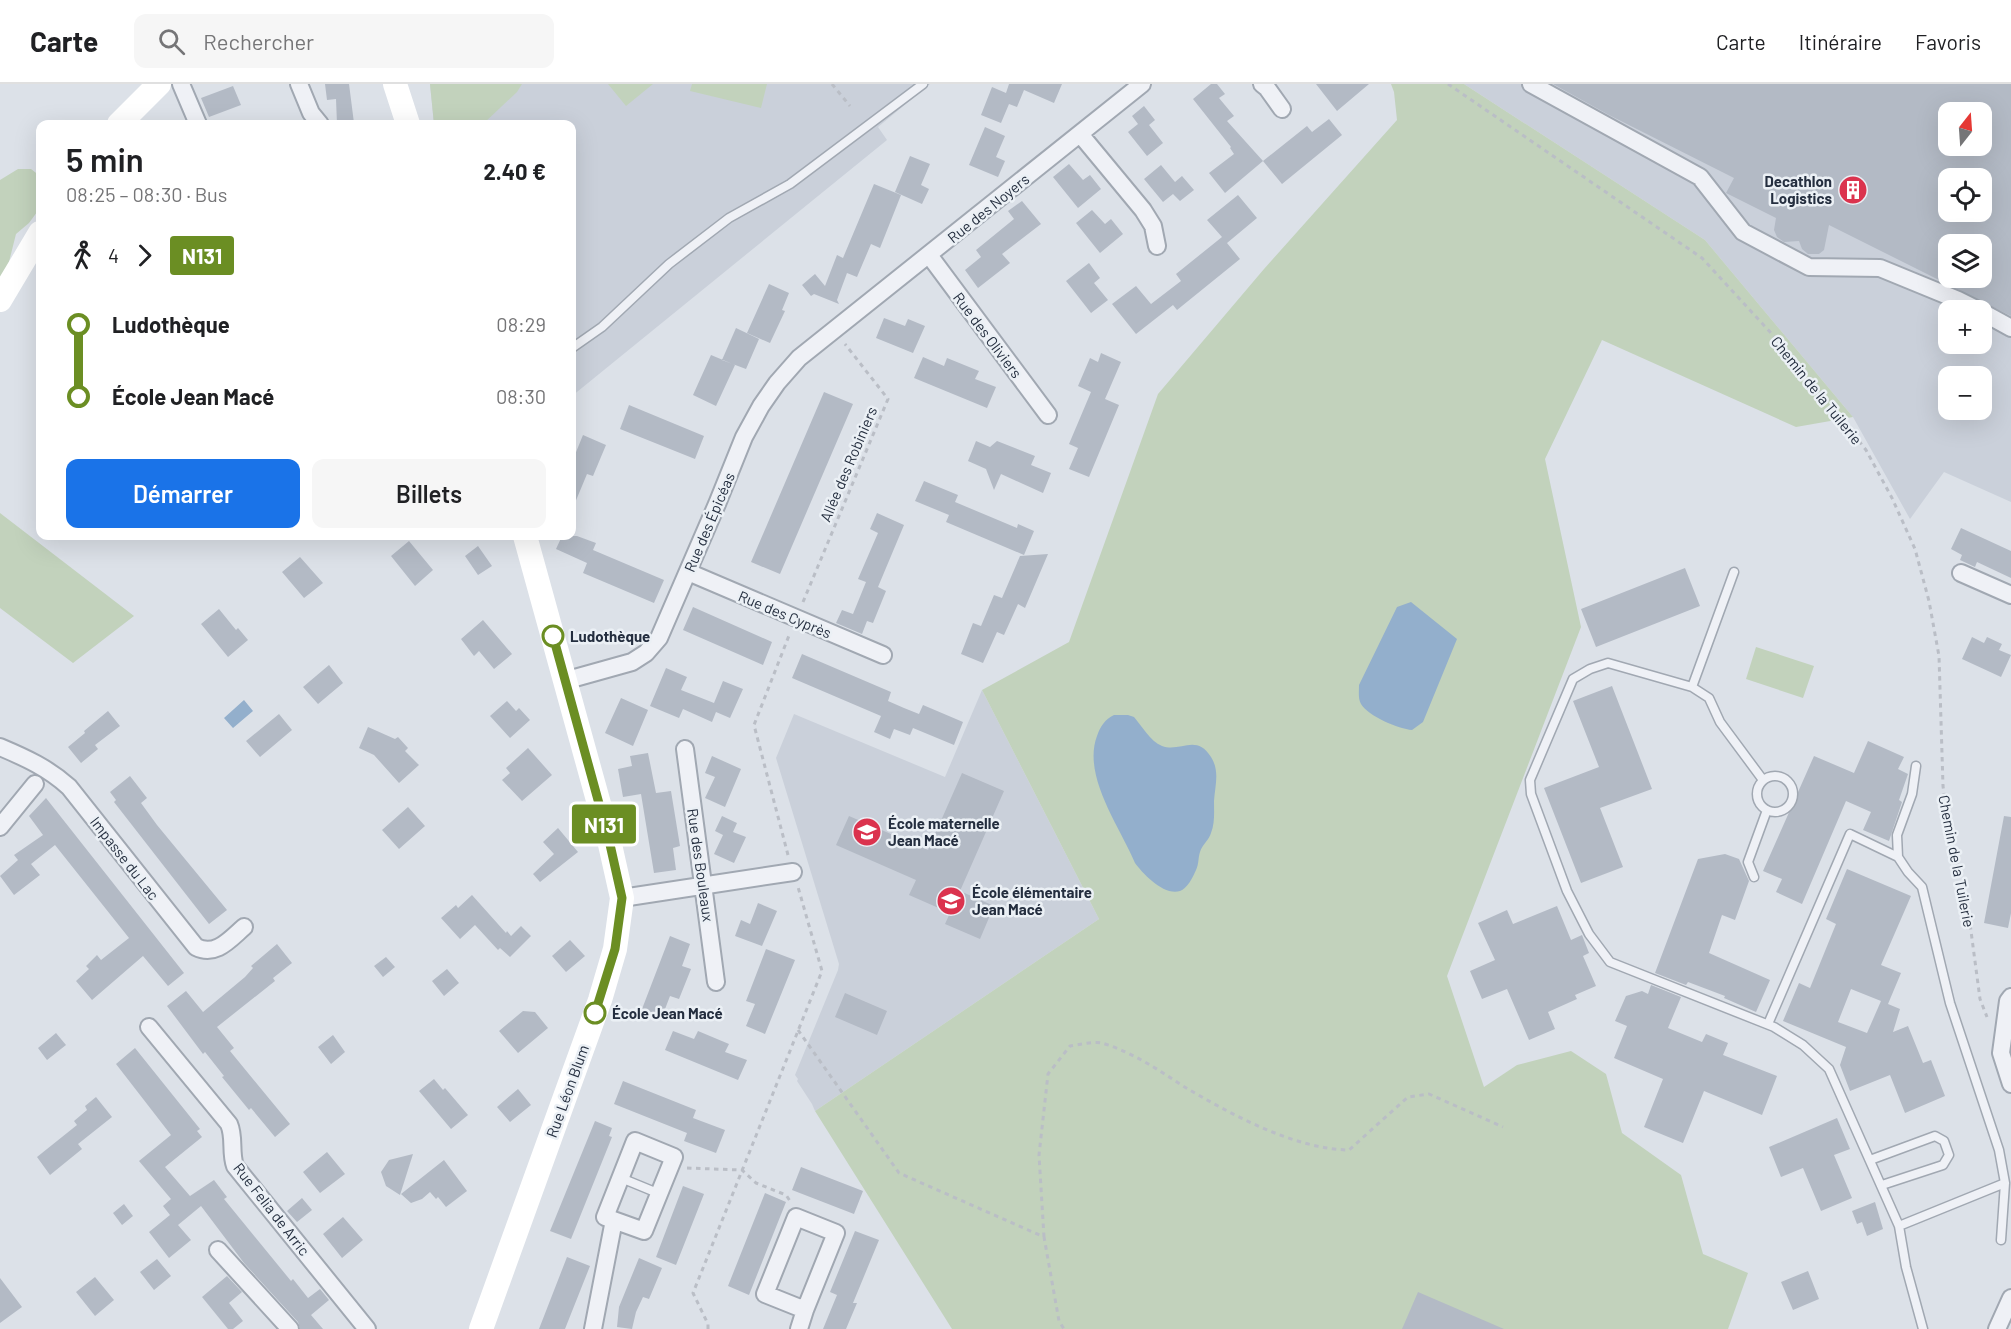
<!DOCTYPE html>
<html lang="fr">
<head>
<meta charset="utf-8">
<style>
	body { margin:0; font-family:Barlow,sans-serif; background:#f6f6f6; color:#202124; height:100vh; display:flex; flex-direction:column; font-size:22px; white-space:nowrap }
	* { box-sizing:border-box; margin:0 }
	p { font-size:20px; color:#757577 }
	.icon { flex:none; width:33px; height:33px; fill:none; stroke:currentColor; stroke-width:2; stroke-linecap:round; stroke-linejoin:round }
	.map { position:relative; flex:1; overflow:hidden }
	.panel { position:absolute; left:36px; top:36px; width:540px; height:420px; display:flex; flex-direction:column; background:#fff; border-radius:12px; box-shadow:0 6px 24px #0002 }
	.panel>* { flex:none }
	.badge { padding:0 12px; border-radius:4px; font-size:21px; line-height:39px }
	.needle { width:39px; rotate:17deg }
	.controls { position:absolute; left:1938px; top:18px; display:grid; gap:12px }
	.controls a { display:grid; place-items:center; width:54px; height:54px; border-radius:12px; background:#fff; box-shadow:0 6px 24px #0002; font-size:30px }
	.map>.badge { position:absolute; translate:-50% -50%; box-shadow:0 0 0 3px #fff }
	.legs { display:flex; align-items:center; gap:9px; height:66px; padding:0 30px; font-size:20px }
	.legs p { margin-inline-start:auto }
	.summary { display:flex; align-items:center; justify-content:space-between; height:102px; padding:0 30px }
	h1 { font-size:33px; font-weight:600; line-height:45px }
	.primary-button { display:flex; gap:12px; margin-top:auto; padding:12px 30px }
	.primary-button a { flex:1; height:69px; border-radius:12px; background:#1a73e8; color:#fff; font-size:24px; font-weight:600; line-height:69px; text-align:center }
	.primary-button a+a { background:#f6f6f6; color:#202124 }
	ul { padding:0 30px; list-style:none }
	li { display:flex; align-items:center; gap:21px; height:72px; font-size:22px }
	li i { display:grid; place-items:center; width:9px; height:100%; margin:0 8px; background:currentColor }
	li i::after { content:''; width:15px; height:15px; margin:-8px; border:4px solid; border-radius:50%; background:#fff }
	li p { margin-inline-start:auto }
	li:first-child i { background:linear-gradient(#0000 50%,currentColor 0) }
	li:last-child i { background:linear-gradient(currentColor 50%,#0000 0) }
	header { display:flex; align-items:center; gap:36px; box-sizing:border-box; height:84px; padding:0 30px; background:#fff; border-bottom:2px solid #e0e0e0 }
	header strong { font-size:28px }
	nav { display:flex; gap:33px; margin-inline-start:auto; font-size:21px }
	.search { width:420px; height:54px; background:#f6f6f6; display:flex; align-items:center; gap:15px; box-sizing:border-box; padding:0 21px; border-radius:12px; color:#757577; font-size:22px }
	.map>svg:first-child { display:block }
	.built { fill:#cad0da; fill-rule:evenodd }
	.green { fill:#c2d2bc }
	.water { fill:#93afcc }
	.building { fill:#b3bac5; fill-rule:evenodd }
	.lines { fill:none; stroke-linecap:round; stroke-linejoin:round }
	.lane-casing { stroke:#a1a8b2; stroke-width:11 }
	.street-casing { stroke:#a1a8b2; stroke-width:20 }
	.path { stroke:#babec6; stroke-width:3; stroke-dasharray:4.5 4.5; stroke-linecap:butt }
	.lane { stroke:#eff1f6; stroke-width:8 }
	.street { stroke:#eff1f6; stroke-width:16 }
	.secondary { stroke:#fff; stroke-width:24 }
	.line-1-casing { stroke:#fff; stroke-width:14 }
	.line-1 { stroke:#6b8e23; stroke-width:9 }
	.stop-1-dot { fill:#fff; stroke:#6b8e23; stroke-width:3 }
	.labels { text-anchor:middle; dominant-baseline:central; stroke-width:5; stroke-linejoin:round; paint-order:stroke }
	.poi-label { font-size:15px; font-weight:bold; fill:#242e3f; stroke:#ebf0f5; text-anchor:start }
	.street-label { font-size:15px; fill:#242e3f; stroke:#ebf0f5 }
	.stop-label { font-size:15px; font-weight:bold; fill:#242e3f; stroke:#ebf0f5; text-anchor:start }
</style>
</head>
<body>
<header>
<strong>Carte</strong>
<div class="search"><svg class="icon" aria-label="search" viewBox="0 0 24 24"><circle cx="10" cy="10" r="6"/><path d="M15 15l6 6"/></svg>Rechercher</div>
<nav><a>Carte</a><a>Itinéraire</a><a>Favoris</a></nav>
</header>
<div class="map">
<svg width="2011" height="1245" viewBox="0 0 2011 1245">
	<rect width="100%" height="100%" fill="#dce1e8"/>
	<path class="built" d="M430 0H930L878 43 887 56 572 312V40H434Z
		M1464 0H2011V418L1944 388 1910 435 1853 333 1705 156ZM1948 28H1982V62H1948ZM1948 94H1982V128H1948ZM1948 160H1982V194H1948ZM1948 226H1982V260H1948ZM1948 292H1982V326H1948Z
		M982 606 1099 835 815 1027 812 1020 797 997 798 995 795 991 838 886 839 880 776 674 794 630 945 693Z"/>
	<path class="green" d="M430 0H522L517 8 483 40H434Z
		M608 0H653L626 22Z
		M692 0H767L761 24 690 7Z
		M1391 0H1464L1705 156 1853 333 1796 343 1602 256 1545 375 1581 543 1447 892 1484 1003 1517 981 1571 967 1606 990 1622 1049 1681 1091 1703 1170 1748 1189 1728 1245H952L815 1027 1099 835 982 606 1069 558 1158 310 1264 185 1397 36 1394 8Z
		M18 85H31L40 92V124L29 139 16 150 4 198 0 203V96Z
		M0 429 134 532 73 579 0 524Z
		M1756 563 1814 582 1803 614 1746 595Z"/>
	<path class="water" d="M1411 518 1457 555 1423 638 1412 646C1399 645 1368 632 1361 620 1358 615 1359 608 1359 601L1397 523Z
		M244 616 253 627 233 644 224 634Z
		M1114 631H1128L1134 633C1142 642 1150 657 1162 662 1180 669 1196 649 1211 673 1220 687 1215 702 1214 717 1214 728 1215 739 1211 749 1209 756 1202 761 1200 768 1198 774 1199 780 1196 786 1193 793 1187 805 1180 807 1164 812 1143 790 1135 779 1120 743 1082 692 1097 652 1100 643 1105 635 1114 631Z"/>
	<path class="building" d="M325 0H349L354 39 337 40 336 15 327 16Z
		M1009 0H1062L1054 19 1024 6 1017 23 1009 20 1001 39 981 31 992 3 1006 9Z
		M1211 0H1217L1225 10 1219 14 1234 32 1227 37 1263 77 1225 109 1209 89 1234 70 1230 64 1231 63 1193 15Z
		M1316 0H1369L1337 27Z
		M1553 0H2011V232L1829 141 1824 166 1819 170H1808L1802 165 1799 157 1784 158 1777 153 1774 146 1776 134 1726 109 1734 94 1609 31ZM1948 28H1982V62H1948ZM1948 94H1982V128H1948ZM1948 160H1982V194H1948Z
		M233 2 241 21 209 33 201 14Z
		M1144 22 1155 36 1149 41 1163 59 1147 72 1128 48 1138 40 1132 32Z
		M1329 35 1342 51 1282 100 1263 77 1307 42 1312 48Z
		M985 43 1005 52 996 73 1005 77 998 93 969 81Z
		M910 72 930 80 921 101 929 105 922 120 895 108Z
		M1069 80 1083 96 1090 91 1101 105 1078 124 1053 93Z
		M1161 81 1175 98 1182 92 1194 106 1180 117 1173 110 1163 118 1144 95Z
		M874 100 901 111 880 164 871 160 857 193 847 189 837 216 839 220 814 210 811 212 802 201 815 190 825 202 837 171 843 174Z
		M1238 111 1257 134 1227 159 1240 175 1177 226 1173 221 1136 250 1112 220 1136 202 1151 220 1181 197 1176 190 1222 153 1207 136Z
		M1022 117 1041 140 1002 170 1010 179 978 204 965 186 981 173 976 166 1014 135 1008 127Z
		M1092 126 1105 140 1111 135 1123 150 1100 169 1076 139Z
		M1089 179 1100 194 1094 199 1108 216 1091 229 1066 197Z
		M769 200 789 209 782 226 785 227 770 259 747 249Z
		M884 234 905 242 908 235 925 242 913 269 876 254Z
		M736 244 759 255 746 285 722 276Z
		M1101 269 1121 278 1105 315 1119 321 1089 393 1069 385 1078 364 1069 360 1091 308 1078 302 1090 274 1098 278Z
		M711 271 735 281 716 322 693 311Z
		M923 273 944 282 947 274 979 287 975 295 996 303 987 324 914 294Z
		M824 308 853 320 780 490 751 478Z
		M629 321 704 352 695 375 620 345Z
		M583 351 606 361 593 392 587 390 572 426V378Z
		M976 357 990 363 997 357 1035 372 1031 381 1051 389 1043 409 1001 390 994 406 986 385 968 377Z
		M924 397 958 411 955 418 1017 444 1018 440 1034 447 1024 471 946 438 949 431 915 417Z
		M877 429 904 441 878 503 886 507 873 539 867 537 862 550 836 539 842 526 853 530 866 498 858 495 878 449 870 445Z
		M1961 444 2011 467V494L1977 478 1975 483 1960 476 1962 471 1951 465Z
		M562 452H577L596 459 593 466 664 496 654 519 583 489 587 479 556 465Z
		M409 457 433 486 415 502 391 472Z
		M478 462 492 482 478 491 465 472Z
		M1048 470 1025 524 1018 520 1004 551 997 548 983 579 961 570 973 539 981 542 994 511 1002 514 1020 472Z
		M300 473 323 499 304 514 282 488Z
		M1685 484 1700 522 1596 563 1581 525Z
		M693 523 772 558 763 581 683 546Z
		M219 525 236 546 238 544 248 556 228 573 201 540Z
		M483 536 512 570 494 585 479 567 474 572 461 555Z
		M1972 553 1984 559 1987 553 2002 560 1999 566 2011 571 2001 593 1962 575Z
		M802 570 891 608 888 617 904 624 919 630 923 621 963 638 954 661 913 644 910 651 894 645 890 655 874 648 881 632 792 594Z
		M329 581 343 599 318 620 303 603Z
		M666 584 687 593 681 606 714 619 723 597 743 605 730 634 716 628 712 638 683 625 679 634 650 622Z
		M1612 602 1652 705 1600 724 1623 783 1581 799 1544 704 1599 683 1573 617Z
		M621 614 648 626 633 662 605 649Z
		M507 617 516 627 519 624 530 636 510 654 490 632Z
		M108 627 120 642 95 661 98 665 81 679 68 663 85 649 84 647Z
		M279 630 292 646 260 673 246 657Z
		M368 643 395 655 398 653 408 664 405 667 419 681 399 699 374 671 359 664Z
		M1868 657 1904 673 1898 685 1908 690 1899 716 1902 718 1889 757 1863 746 1871 728 1846 717 1802 820 1776 808 1782 795 1763 787 1814 672 1854 689Z
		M528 664 552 691 522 717 502 696 510 689 506 684Z
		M648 669 656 709 671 707 680 762 673 764 676 786 654 789 641 710 623 713 618 685 632 682 630 672Z
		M712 672 741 685 725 723 705 714 715 693 705 689Z
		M962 689 1004 707 960 807 994 822 980 855 945 840 950 829 909 811 916 796 836 761 849 732 928 766Z
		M130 692 147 714 141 719 157 741 227 826 209 840 114 718 116 716 110 708Z
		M46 714 184 889 168 902 143 872 92 916 76 897 89 885 86 882 97 871 101 876 129 854 55 761 31 780 40 791 14 811 0 792 18 776 14 771 43 751 29 732Z
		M408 723 425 742 399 765 382 746Z
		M722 732 737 739 733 748 746 753 734 779 714 770 723 751 715 747Z
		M2004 732 2011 733V829L2008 844 1984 839Z
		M558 744 578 768 540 798 533 790 554 770 543 758Z
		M1725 770 1739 775 1749 797 1735 836 1722 831 1709 869 1770 896 1756 928 1724 914 1725 912 1688 898 1686 901 1655 889 1698 775Z
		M1847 785 1911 812 1881 881 1901 889 1888 920 1900 925 1893 948 1908 942 1923 979 1931 976 1945 1012 1905 1029 1890 991 1850 1007 1840 981 1846 963 1783 937 1799 899 1810 904 1836 840 1826 835ZM1851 905 1881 917 1867 949 1838 938Z
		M472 811 506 849 507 847 511 852 521 842 531 852 510 873 500 864 498 866 475 841 460 855 441 834 456 821 458 824Z
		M758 819 777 827 762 862 735 852 741 836 750 840Z
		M1557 822 1571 856 1582 851 1589 869 1583 872 1596 902 1575 911 1577 915 1548 928 1555 945 1529 956 1507 905 1482 915 1470 887 1495 876 1478 839 1507 826 1513 840Z
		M670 852 690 860 682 882 691 885 679 915 670 912 662 933 642 925Z
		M570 856 585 872 566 888 552 872Z
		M277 860 292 879 273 894 275 897 217 943 234 964 230 967 290 1040 275 1053 251 1024 249 1026 222 993 224 992 205 968 203 970 167 922 186 907 203 928 245 893 253 884 251 882Z
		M766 865 795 876 765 950 746 942 755 920 746 917Z
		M386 873 395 883 383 893 374 882Z
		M447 885 459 899 444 912 432 897Z
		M1651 901 1681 913 1668 944 1702 958 1706 950 1728 959 1723 971 1777 992 1762 1031 1704 1007 1683 1059 1644 1043 1663 995 1614 974 1627 942 1615 937 1626 912 1642 907 1648 910Z
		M845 909 887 927 877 951 835 933Z
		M523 927 535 928 548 944 518 969 499 947Z
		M673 947 694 955 698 947 729 960 725 968 747 976 738 996 665 966Z
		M56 949 66 961 47 976 38 964Z
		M333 951 345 968 331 980 318 963Z
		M135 964 200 1045 197 1047 202 1053 165 1083 190 1112 214 1096 227 1113 224 1115 291 1197 293 1195 308 1214 320 1205 329 1216 311 1231 323 1245H300L298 1238 244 1179 201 1122 178 1141 191 1156 169 1174 149 1148 170 1131 163 1122 171 1115 139 1077 171 1051 116 980Z
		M434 995 443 1006 445 1004 468 1031 451 1045 419 1007Z
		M623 997 696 1026 693 1034 725 1046 716 1069 684 1057 687 1049 614 1020Z
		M518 1005 531 1021 510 1038 497 1023Z
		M96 1013 112 1033 78 1060 82 1065 50 1091 37 1073 77 1041 74 1037 87 1026 85 1022Z
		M1837 1034 1850 1065 1834 1071 1852 1114 1821 1127 1803 1084 1781 1093 1769 1063Z
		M595 1037 612 1044 609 1052 612 1053 571 1155 550 1147Z
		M327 1068 345 1090 320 1109 303 1088Z
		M413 1070 400 1111 386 1102 381 1088 389 1076Z
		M444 1076 467 1107 446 1123 438 1113 436 1115 430 1108 422 1115 411 1119 401 1110Z
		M801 1083 863 1107 854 1130 792 1106Z
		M683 1102 704 1110 676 1181 656 1173Z
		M765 1109 786 1118 749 1211 728 1202Z
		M302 1114 312 1126 297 1138 287 1127Z
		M1875 1118 1883 1145 1867 1152 1862 1138 1857 1140 1852 1127Z
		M124 1120 133 1132 122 1141 113 1129Z
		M343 1133 363 1156 342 1174 323 1150Z
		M855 1147 879 1156 853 1219H857L846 1245H823L837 1211 830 1208Z
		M567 1173 590 1182 565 1245H539Z
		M639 1174 662 1184 649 1215 643 1213 636 1228 632 1245 617 1243 619 1223Z
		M157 1175 171 1192 154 1206 140 1188Z
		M1808 1187 1819 1215 1793 1226 1781 1198Z
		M227 1192 242 1208 229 1219 243 1237 233 1245H228L202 1213Z
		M95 1193 114 1216 95 1232 76 1208Z
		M0 1194 22 1223 0 1239Z
		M1418 1208 1504 1245H1402Z"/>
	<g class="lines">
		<g class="lane-casing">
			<path id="lane" d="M572 264 602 243 669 180 729 134 790 100 923 0
				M1692 603 1734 488
				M1916 682 1912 710 1897 751 1898 773 1908 788 1922 803 1950 919 1999 1066 2005 1099 2001 1156
				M1757 710a18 18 0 1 1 36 0a18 18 0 1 1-36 0Z
				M1763 696 1720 638 1709 614 1692 603 1608 579 1590 585 1573 595 1530 696 1531 710 1567 807 1589 850 1610 878 1774 943 1803 961 1829 985 1899 1142 1906 1183 1923 1245
				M1754 793 1748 778 1767 726
				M1768 940 1850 750 1898 773
				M1870 1076 1935 1052 1944 1057 1949 1071 1943 1081 1882 1101
				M621 1094 660 1110
				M1899 1142 2005 1099"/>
		</g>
		<g class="street-casing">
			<path id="street" d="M181 0 198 40
				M299 0 311 29 320 40
				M1262 0 1267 4 1282 25
				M1531 0 1700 93 1743 148 1809 183 1880 184 1958 216 1978 226
				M1080 50 1143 126 1153 142 1157 162
				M929 171 1048 331
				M1982 228 2011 244
				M688 488 883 571
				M1961 489 2011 511
				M564 597 632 578 646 569 659 554 717 420 744 353 761 322 777 299 799 274 1142 0
				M0 663C26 674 48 684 69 703L196 863C216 873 230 855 244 843
				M685 665 716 898
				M0 743 35 700
				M622 814 793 788
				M2011 913 2008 917 2001 969 2011 1000
				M149 943 229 1040C235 1054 230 1068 235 1082L367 1245
				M635 1057 674 1073 644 1147 605 1133Z
				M218 1166 290 1245
				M593 1245 614 1136
				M799 1245 805 1226 836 1149 796 1133 765 1210 805 1226
				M1997 1245 2011 1214"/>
		</g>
		<path class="path" d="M832 0 850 22
			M1448 0 1702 174 1794 274 1866 366 1892 414 1915 465 1929 517 1939 572 1943 702 1949 750 1967 817 1980 915 1987 933
			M803 518 888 315 845 260
			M788 771 754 641 790 549
			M798 946 899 1089 1044 1153 1059 1237 1064 1245
			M687 1084 742 1086 756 1099 786 1111 790 1117
			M1044 1153 1039 1071 1048 990 1070 962C1079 961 1093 957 1102 959 1132 968 1157 985 1183 1002 1230 1030 1294 1065 1349 1066L1408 1013 1429 1010 1503 1043
			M708 1245V1240L693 1209 822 887 798 803"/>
		<use href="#lane" class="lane"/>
		<use href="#street" class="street"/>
		<path class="secondary" d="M395 0 408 40
			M119 40 159 0
			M0 216 40 149
			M481 1245 600 916 615 865 622 814 609 756 525 452"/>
	</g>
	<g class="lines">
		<g class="line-1-casing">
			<path id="line-1" d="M553 552 609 756 622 814 615 865 595 929"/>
		</g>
		<use href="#line-1" class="line-1"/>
	</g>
	<defs>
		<g id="building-disc" transform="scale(1.5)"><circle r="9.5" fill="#db334e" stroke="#ebf0f5"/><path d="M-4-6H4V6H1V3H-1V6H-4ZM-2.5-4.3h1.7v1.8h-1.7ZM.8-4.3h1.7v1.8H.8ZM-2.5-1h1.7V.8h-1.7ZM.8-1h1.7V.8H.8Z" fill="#fff"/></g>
		<g id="school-disc" transform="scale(1.5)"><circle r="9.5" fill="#db334e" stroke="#ebf0f5"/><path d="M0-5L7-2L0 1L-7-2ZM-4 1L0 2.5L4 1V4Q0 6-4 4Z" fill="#fff"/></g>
	</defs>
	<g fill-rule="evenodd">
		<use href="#building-disc" x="1853" y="106"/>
		<use href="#school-disc" x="867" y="748"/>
		<use href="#school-disc" x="951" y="817"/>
	</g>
	<g class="stop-1-dot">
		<circle cx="553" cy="552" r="10"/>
		<circle cx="595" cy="929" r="10"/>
	</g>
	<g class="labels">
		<g class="poi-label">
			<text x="1832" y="97" text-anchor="end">Decathlon<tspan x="1832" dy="17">Logistics</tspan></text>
			<text x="888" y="739">École maternelle<tspan x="888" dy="17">Jean Macé</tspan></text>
			<text x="972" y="808">École élémentaire<tspan x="972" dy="17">Jean Macé</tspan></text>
		</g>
		<g class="street-label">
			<text transform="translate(988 124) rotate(-39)">Rue des Noyers</text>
			<text transform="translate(988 251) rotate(53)">Rue des Oliviers</text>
			<text transform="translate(1817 306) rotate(51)">Chemin de la Tuilerie</text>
			<text transform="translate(848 380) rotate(-67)">Allée des Robiniers</text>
			<text transform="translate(709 438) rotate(-67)">Rue des Épicéas</text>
			<text transform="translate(785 530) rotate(23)">Rue des Cyprès</text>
			<text transform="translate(125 774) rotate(52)">Impasse du Lac</text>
			<text transform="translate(1957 777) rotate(79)">Chemin de la Tuilerie</text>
			<text transform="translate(701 781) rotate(82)">Rue des Bouleaux</text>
			<text transform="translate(567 1007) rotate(-70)">Rue Léon Blum</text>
			<text transform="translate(272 1125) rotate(52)">Rue Felia de Arric</text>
		</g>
		<g class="stop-label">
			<text x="570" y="552">Ludothèque</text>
			<text x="612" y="929">École Jean Macé</text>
		</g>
	</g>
</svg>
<div class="controls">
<a><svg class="needle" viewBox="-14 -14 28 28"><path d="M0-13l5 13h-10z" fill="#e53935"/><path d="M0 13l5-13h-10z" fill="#757577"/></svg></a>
<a><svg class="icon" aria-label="locate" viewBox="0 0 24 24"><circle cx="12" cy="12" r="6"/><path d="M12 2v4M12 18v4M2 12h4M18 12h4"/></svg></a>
<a><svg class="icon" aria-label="layers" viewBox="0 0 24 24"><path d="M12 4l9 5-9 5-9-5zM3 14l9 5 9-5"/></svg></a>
<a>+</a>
<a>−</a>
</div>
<b class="badge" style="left:604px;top:740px;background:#6b8e23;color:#fff">N131</b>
<section class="panel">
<div class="summary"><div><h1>5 min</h1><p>08:25 – 08:30 · Bus</p></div><b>2.40 €</b></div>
<div class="legs"><svg class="icon" aria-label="walk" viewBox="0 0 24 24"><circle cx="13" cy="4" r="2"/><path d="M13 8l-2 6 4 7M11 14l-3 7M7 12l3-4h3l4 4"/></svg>4<svg class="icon" aria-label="forward" viewBox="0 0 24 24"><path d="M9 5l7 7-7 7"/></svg><b class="badge" style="background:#6b8e23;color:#fff">N131</b></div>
<ul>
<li><i style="color:#6b8e23"></i><b>Ludothèque</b><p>08:29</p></li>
<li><i style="color:#6b8e23"></i><b>École Jean Macé</b><p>08:30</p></li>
</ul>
<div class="primary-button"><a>Démarrer</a><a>Billets</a></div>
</section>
</div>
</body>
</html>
